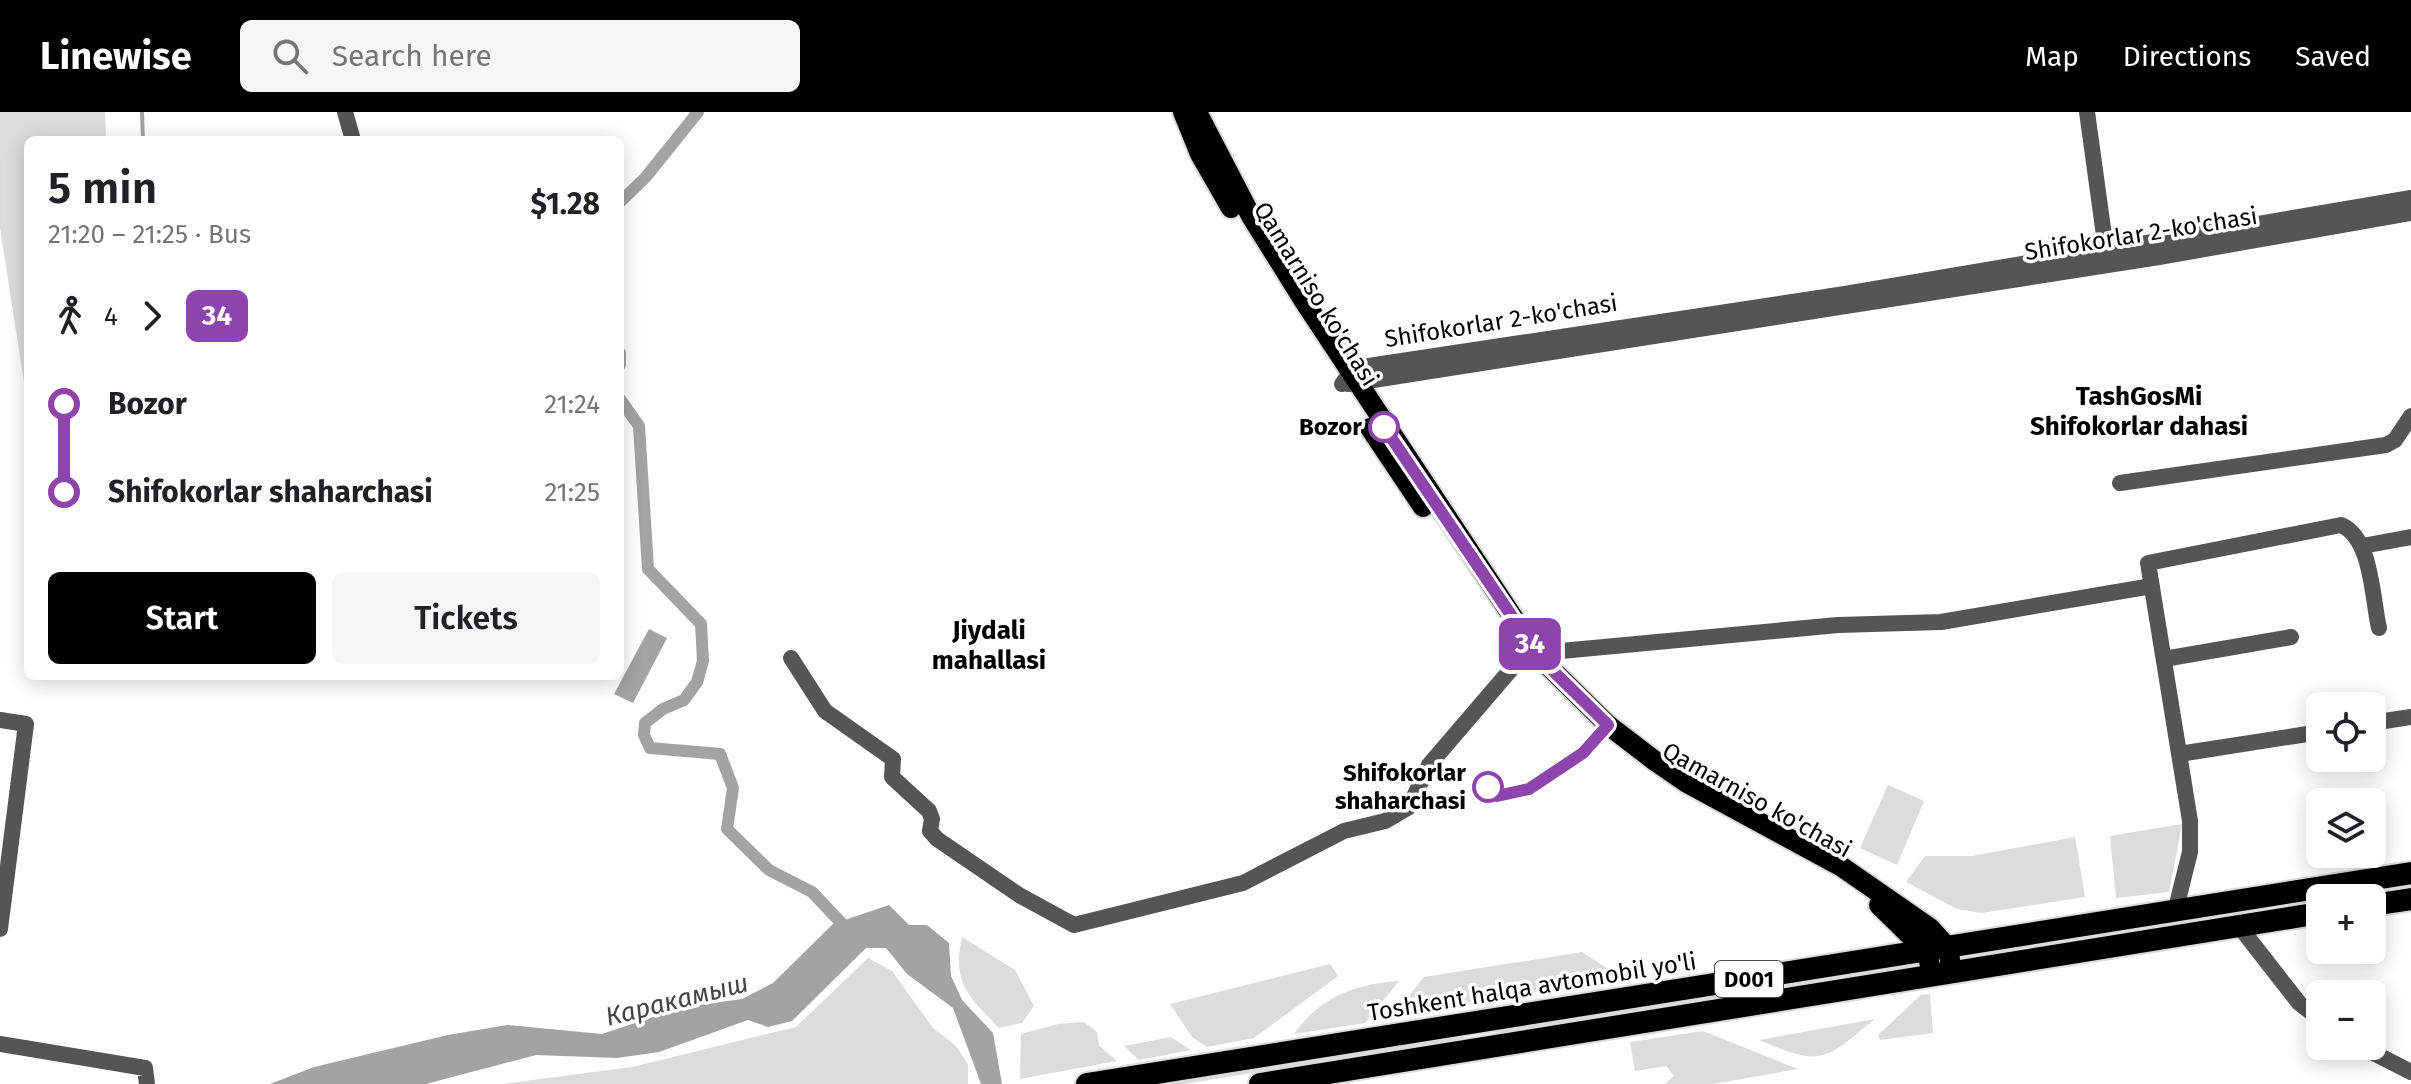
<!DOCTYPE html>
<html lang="en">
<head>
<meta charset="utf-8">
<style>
	body { margin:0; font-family:"Fira Sans",sans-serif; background:#f6f6f6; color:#202124; height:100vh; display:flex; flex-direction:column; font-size:30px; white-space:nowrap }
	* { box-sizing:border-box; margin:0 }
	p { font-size:26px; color:#757577 }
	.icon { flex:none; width:44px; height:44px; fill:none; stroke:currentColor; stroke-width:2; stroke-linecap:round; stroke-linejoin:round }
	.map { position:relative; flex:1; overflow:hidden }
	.drawer { position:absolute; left:24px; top:24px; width:600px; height:544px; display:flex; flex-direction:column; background:#fff; border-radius:12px; box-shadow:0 4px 20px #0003 }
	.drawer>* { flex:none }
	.badge { padding:0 16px; border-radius:12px; font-size:28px; line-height:52px }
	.tools { position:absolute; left:2306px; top:580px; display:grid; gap:16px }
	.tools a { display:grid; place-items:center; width:80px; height:80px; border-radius:12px; background:#fff; box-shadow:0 4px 20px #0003; font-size:40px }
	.map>.badge { position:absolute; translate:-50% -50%; box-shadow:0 0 0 4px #fff }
	.legs { display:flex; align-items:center; gap:12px; height:88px; padding:0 24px; font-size:26px }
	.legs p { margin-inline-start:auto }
	.head { display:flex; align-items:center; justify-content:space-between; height:136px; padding:0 24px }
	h1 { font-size:44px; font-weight:600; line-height:60px }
	.cta { display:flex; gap:16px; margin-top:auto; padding:16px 24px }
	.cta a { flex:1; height:92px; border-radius:12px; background:#000; color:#fff; font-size:32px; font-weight:600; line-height:92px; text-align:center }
	.cta a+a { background:#f6f6f6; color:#202124 }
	ul { padding:0 24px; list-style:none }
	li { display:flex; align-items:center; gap:28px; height:88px; font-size:30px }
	li i { display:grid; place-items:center; width:12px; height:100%; margin:0 10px; background:currentColor }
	li i::after { content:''; width:20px; height:20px; margin:-10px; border:6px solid; border-radius:50%; background:#fff }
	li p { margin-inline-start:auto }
	li:first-child i { background:linear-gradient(#0000 50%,currentColor 0) }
	li:last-child i { background:linear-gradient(currentColor 50%,#0000 0) }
	header { display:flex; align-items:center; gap:48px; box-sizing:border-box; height:112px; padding:0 40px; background:#000; color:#fff }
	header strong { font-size:38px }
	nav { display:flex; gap:44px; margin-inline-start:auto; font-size:28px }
	.search { width:560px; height:72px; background:#f6f6f6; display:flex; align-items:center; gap:20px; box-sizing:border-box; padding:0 28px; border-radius:12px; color:#757577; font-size:30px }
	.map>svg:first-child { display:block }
	.green { fill:#dcdcdc }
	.water { fill:#a3a3a3 }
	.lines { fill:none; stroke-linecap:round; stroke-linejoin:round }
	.stream { stroke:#a3a3a3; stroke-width:4 }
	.canal { stroke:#a3a3a3; stroke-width:12 }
	.major-casing { stroke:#dbdbdb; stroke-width:24 }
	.highway-casing { stroke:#dbdbdb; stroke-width:26 }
	.minor { stroke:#555; stroke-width:16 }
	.major { stroke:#000; stroke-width:20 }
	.highway { stroke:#000; stroke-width:22 }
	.line-1-casing { stroke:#fff; stroke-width:18 }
	.line-1 { stroke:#8e44ad; stroke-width:12 }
	.stop-1-dot { fill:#fff; stroke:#8e44ad; stroke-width:4 }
	.labels { text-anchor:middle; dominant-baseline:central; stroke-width:7; stroke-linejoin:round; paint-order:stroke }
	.shield { fill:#fff; stroke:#4c4c4c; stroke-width:2 }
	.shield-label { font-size:22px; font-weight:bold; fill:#000 }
	.street-label { font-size:24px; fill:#000; stroke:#fff }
	.stop-label { font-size:24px; font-weight:bold; fill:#000; stroke:#fff; text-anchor:end }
	.neighbourhood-label { font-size:26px; font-weight:bold; fill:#000; stroke:#fff }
	.water-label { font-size:26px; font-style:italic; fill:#444; stroke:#fff }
</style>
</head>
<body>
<header>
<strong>Linewise</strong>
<div class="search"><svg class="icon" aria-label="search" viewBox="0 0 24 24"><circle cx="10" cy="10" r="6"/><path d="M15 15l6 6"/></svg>Search here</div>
<nav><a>Map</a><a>Directions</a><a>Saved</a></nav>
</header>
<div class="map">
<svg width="2411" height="972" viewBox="0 0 2411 972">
	<rect width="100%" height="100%" fill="#fff"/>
	<path class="green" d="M0 0H105L106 28H28V296L0 116Z
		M1888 673 1924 689 1897 753 1860 736Z
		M2182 712 2169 780 2116 786 2110 724Z
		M2075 725 2085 785 1982 801 1957 797 1906 770 1925 744H1972Z
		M2411 771V778L2364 786H2320V793L2203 812 2202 805Z
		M962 825 1015 858 1034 894 1022 911 999 916C968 883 952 872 962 825Z
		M1582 840 1619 864 1390 908 1424 865Z
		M868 846 892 859 933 916 956 934 968 952V972H503L632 955 796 915Z
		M1913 848 1914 855 1496 923 1495 915Z
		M1330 852 1338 864 1254 926 1207 935 1192 925 1170 892Z
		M1399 869 1365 911 1294 922C1320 885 1355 872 1399 869Z
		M1930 882 1933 921 1880 928 1878 923 1921 883Z
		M1875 907C1823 949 1823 955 1759 928Z
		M1084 910 1097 920 1099 934 1117 949 1020 967 1021 922 1058 912Z
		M1703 919 1798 957 1713 972H1665L1674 964 1666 954 1635 959 1630 930Z
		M1463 920 1464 927 1184 972H1137Z
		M1171 925 1191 938 1139 948 1124 934Z"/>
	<path class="water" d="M649 517 667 526 633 591 614 582Z
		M889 793 909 813H927L949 831 951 864 962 888 993 921 1002 972H981L953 896 907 862 886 836H866L792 909 768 915 748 908 659 940 617 946 536 943 426 972H270L314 955 448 923 507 913 602 922 683 895 742 887 773 871 833 812Z"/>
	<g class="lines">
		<path class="stream" d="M142 0 143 28"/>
		<path class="canal" d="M620 90 645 66 698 0
			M620 241V253
			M620 287 639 314 648 457 701 512 703 549 697 570 684 588 663 597 645 611 644 623 650 636 720 642 733 676 727 717 769 758 812 780 848 818"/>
		<g class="major-casing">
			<path id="major" d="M1183 0 1200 42 1231 96
				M1197 0 1251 104 1304 189 1540 546 1608 613 1655 649 1687 671 1842 755 1930 816 1949 837 1951 860
				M1370 316 1423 395
				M1879 793 1927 840 1932 863"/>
		</g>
		<g class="highway-casing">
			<path id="highway" d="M2372 793 2411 787
				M1087 972 2411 761
				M1260 972 2320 801"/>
		</g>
		<path class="minor" d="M345 0 353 28
			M2087 0 2106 138
			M1342 272 1351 260 1362 255 1845 182 2411 86
			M1348 272 2159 145 2411 101
			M2120 371 2386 333 2395 328 2411 304
			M2362 434 2411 425
			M791 546 825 599 893 647 892 665 929 699 932 707 930 719 937 727 1019 783 1074 813 1243 771 1344 719 1385 709 1409 695 1429 653 1531 534
			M2164 547 2291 525
			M1531 552 1561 539 1838 513 1941 510 2152 474
			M0 608 26 612 0 817
			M2372 611 2411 605
			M2179 642 2320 620
			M2175 800 2190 740V709L2148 451 2341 413C2372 426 2372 486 2379 516
			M2239 814 2299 891 2320 907
			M0 932 145 956 147 972
			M2360 934 2411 960"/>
		<use href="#major" class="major"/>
		<use href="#highway" class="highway"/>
	</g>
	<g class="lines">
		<g class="line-1-casing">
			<path id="line-1" d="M1384 315 1540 546 1608 613 1583 641 1529 677 1497 684 1488 675"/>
		</g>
		<use href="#line-1" class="line-1"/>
	</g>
	<g class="stop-1-dot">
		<circle cx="1384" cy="315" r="14"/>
		<circle cx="1488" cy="675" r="14"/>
	</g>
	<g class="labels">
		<rect class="shield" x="1715" y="849" width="68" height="36" rx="6"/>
		<g class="shield-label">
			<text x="1749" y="867">D001</text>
		</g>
		<g class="street-label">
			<text transform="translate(2141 122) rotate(-9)">Shifokorlar 2-ko'chasi</text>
			<text transform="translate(1316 182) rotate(58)">Qamarniso ko'chasi</text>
			<text transform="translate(1501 209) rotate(-9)">Shifokorlar 2-ko'chasi</text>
			<text transform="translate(1757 688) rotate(29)">Qamarniso ko'chasi</text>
			<text transform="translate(1532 875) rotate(-9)">Toshkent halqa avtomobil yo'li</text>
		</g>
		<g class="stop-label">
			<text x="1362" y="315">Bozor</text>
			<text x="1466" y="661">Shifokorlar<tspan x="1466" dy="28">shaharchasi</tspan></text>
		</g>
		<g class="neighbourhood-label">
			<text x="2139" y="284">TashGosMi<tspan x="2139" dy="30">Shifokorlar dahasi</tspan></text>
			<text x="989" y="518">Jiydali<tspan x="989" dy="30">mahallasi</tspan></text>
		</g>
		<g class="water-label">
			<text transform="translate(677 888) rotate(-14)">Каракамыш</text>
		</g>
	</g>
</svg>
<div class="tools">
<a><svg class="icon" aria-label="locate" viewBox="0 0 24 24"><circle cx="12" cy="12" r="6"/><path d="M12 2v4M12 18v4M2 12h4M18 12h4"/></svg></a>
<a><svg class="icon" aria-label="layers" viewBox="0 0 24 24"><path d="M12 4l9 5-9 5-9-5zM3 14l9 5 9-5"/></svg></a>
<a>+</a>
<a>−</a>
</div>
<b class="badge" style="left:1530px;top:532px;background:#8e44ad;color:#fff">34</b>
<section class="drawer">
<div class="head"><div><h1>5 min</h1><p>21:20 – 21:25 · Bus</p></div><b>$1.28</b></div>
<div class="legs"><svg class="icon" aria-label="walk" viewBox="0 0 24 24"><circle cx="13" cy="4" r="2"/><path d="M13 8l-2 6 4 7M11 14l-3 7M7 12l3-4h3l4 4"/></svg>4<svg class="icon" aria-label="forward" viewBox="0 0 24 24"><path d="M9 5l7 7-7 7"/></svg><b class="badge" style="background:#8e44ad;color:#fff">34</b></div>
<ul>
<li><i style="color:#8e44ad"></i><b>Bozor</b><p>21:24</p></li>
<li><i style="color:#8e44ad"></i><b>Shifokorlar shaharchasi</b><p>21:25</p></li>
</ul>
<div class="cta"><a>Start</a><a>Tickets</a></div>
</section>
</div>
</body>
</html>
